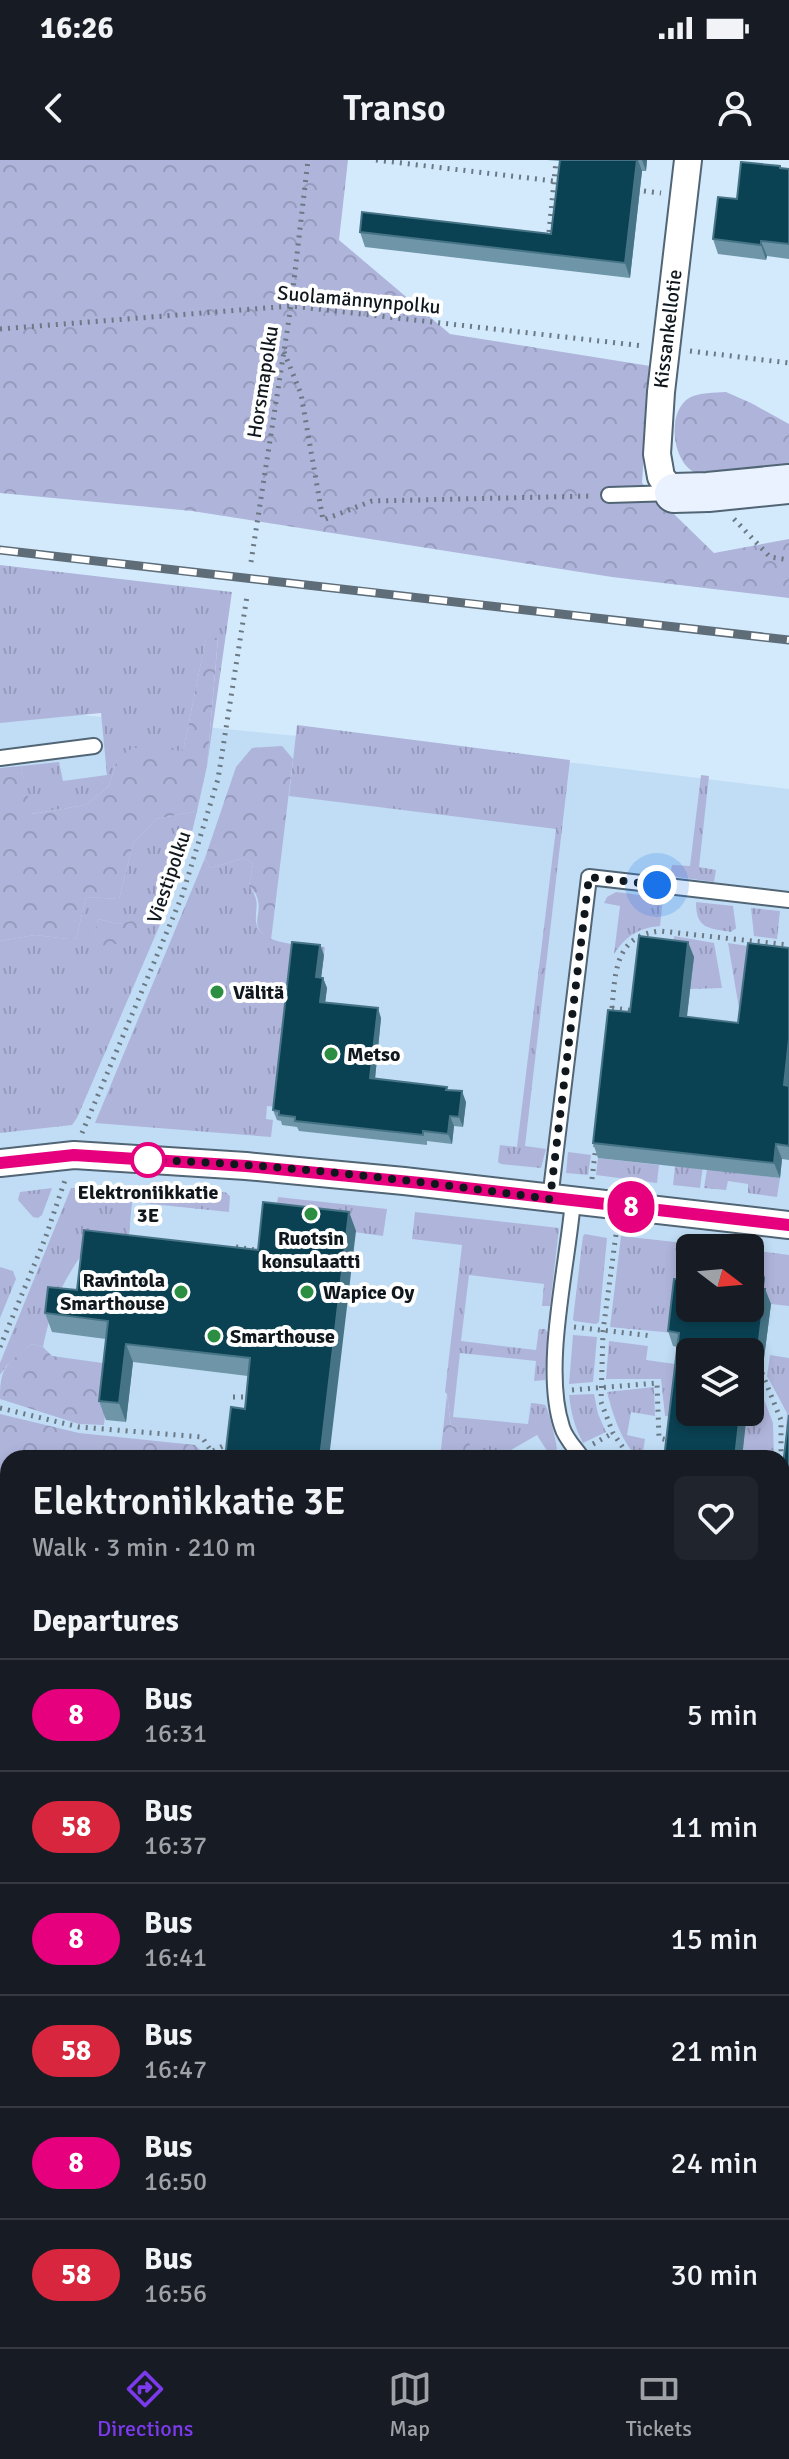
<!DOCTYPE html>
<html lang="en">
<head>
<meta charset="utf-8">
<style>
	body { margin:0; font-family:Signika,sans-serif; background:#20242c; color:#f1f3f6; height:100vh; display:flex; flex-direction:column; font-size:30px; white-space:nowrap }
	* { box-sizing:border-box; margin:0 }
	p { font-size:26px; color:#9ea1a6 }
	.icon { flex:none; width:44px; height:44px; fill:none; stroke:currentColor; stroke-width:2; stroke-linecap:round; stroke-linejoin:round }
	.map { position:relative; flex:1; overflow:hidden }
	.drawer { position:absolute; left:0px; top:1290px; width:790px; height:898px; display:flex; flex-direction:column; background:#171b24; border-radius:24px 24px 0 0; box-shadow:0 4px 12px #0003 }
	.drawer>* { flex:none }
	.badge { padding:0 16px; border-radius:26px; font-size:28px; line-height:52px }
	.needle { width:52px; rotate:106deg }
	.fabs { position:absolute; left:676px; top:1074px; display:grid; gap:16px }
	.fabs a { display:grid; place-items:center; width:88px; height:88px; border-radius:12px; background:#171b24; box-shadow:0 4px 12px #0003; font-size:40px }
	.you { position:absolute; width:40px; height:40px; margin:-20px; border:6px solid #fff; border-radius:50%; background:#1a73e8; box-shadow:0 0 0 12px #1a73e833 }
	.map>.badge { position:absolute; translate:-50% -50%; box-shadow:0 0 0 4px #fff }
	h2 { padding:0 32px; font-size:30px; line-height:72px }
	.round { display:grid; place-items:center; flex:none; width:84px; height:84px; border-radius:12px; background:#20242c }
	.summary { display:flex; align-items:center; justify-content:space-between; height:136px; padding:0 32px }
	h1 { font-size:38px; font-weight:600; line-height:60px }
	ul { padding:0; list-style:none }
	li { display:flex; align-items:center; gap:24px; height:112px; padding:0 32px; border-top:2px solid #363941 }
	li div { flex:1 }
	li b { display:block; font-size:30px }
	li em { font-style:normal }
	li .badge { min-width:88px; font-weight:700; text-align:center }
	.status { display:flex; justify-content:space-between; align-items:center; height:56px; padding:0 40px; background:#171b24; direction:ltr }
	.status svg { height:22px; fill:currentColor }
	header { display:flex; justify-content:space-between; align-items:center; height:104px; padding:0 32px; background:#171b24; font-size:36px; font-weight:600 }
	.menu { display:flex; justify-content:space-around; align-items:center; height:112px; border-top:2px solid #363941; background:#171b24; font-size:22px; color:#9ea1a6 }
	.menu a { display:grid; justify-items:center; gap:4px }
	.menu .selected { color:#7c3aed }
	.map>svg:first-child { display:block }
	.built { fill:#c0ddf5; fill-rule:evenodd }
	.grass { fill:url(#grass-tufts); fill-rule:evenodd }
	.forest { fill:url(#forest-crowns) }
	.lines { fill:none; stroke-linecap:round; stroke-linejoin:round }
	.lane-casing { stroke:#516575; stroke-width:18 }
	.street-casing { stroke:#516575; stroke-width:30 }
	.secondary-casing { stroke:#516575; stroke-width:42 }
	.highway-casing { stroke:#fff; stroke-width:48 }
	.path { stroke:#6a7984; stroke-width:5; stroke-dasharray:2 6; stroke-linecap:butt }
	.lane { stroke:#fff; stroke-width:14 }
	.street { stroke:#fff; stroke-width:26 }
	.secondary { stroke:#ebf2ff; stroke-width:38 }
	.highway { stroke:#bcd5fe; stroke-width:44 }
	.rail-casing { stroke:#5f6d78; stroke-width:9 }
	.rail { stroke:#fff; stroke-width:6; stroke-dasharray:18; stroke-linecap:butt }
	.wall { fill:#6e96a8 }
	.shaded-wall { fill:#467486 }
	.building { fill:#0a4253; stroke:#467486; stroke-width:2 }
	.line-casing { stroke:#fff; stroke-width:18 }
	.line { stroke:#e6007e; stroke-width:12 }
	.walk { stroke:#10181e; stroke-width:8; stroke-dasharray:0 14.4 }
	.poi-dot { fill:#2c8e42; stroke:#fff; stroke-width:3 }
	.stop-dot { fill:#fff; stroke:#e6007e; stroke-width:4 }
	.labels { text-anchor:middle; dominant-baseline:central; stroke-width:8; stroke-linejoin:round; paint-order:stroke }
	.street-label { font-size:20px; fill:#10181e; stroke:#fff }
	.poi-label { font-size:20px; font-weight:bold; fill:#10181e; stroke:#fff; text-anchor:start }
	.stop-label { font-size:20px; font-weight:bold; fill:#10181e; stroke:#fff }
</style>
</head>
<body>
<div class="status"><b>16:26</b><svg viewBox="0 0 49 12"><path d="M0 12V9h3v3zM5 12V6h3v6zM10 12V3h3v9zM15 12V0h3v12zM26 1h20v11H26zM47 4h2v5h-2z"/></svg></div>
<header><svg class="icon" aria-label="back" viewBox="0 0 24 24"><path d="M15 5l-7 7 7 7"/></svg>Transo<svg class="icon" aria-label="person" viewBox="0 0 24 24"><circle cx="12" cy="8" r="4"/><path d="M4 21q1-7 8-7t8 7"/></svg></header>
<div class="map">
<svg width="789" height="2187" viewBox="0 0 789 2187">
	<defs>
		<pattern id="grass-tufts" width="24" height="20" patternUnits="userSpaceOnUse" patternTransform="scale(2)"><rect width="24" height="20" fill="#afb4db"/><path d="M3 7l-1-3M5 7V3M7 7l1-3M15 17l-1-3M17 17v-4M19 17l1-3" fill="none" stroke="#969abc"/></pattern>
		<pattern id="forest-crowns" width="20" height="18" patternUnits="userSpaceOnUse" patternTransform="scale(2)"><rect width="20" height="18" fill="#afb4db"/><path d="M2 6a3 3 0 1 1 6 0M12 15a3 3 0 1 1 6 0" fill="none" stroke="#969abc"/></pattern>
	</defs>
	<rect width="100%" height="100%" fill="#d3eafc"/>
	<path class="built" d="M0 547 584 604 789 629V1522L782 1521V1298H474L476 1296 451 1266 448 1239 440 1298H8L0 1386ZM690 1088H750V1148H690ZM690 1192H750V1252H690Z
		M0 2006H8V2180H782V2009H789V2187H0Z"/>
	<path class="grass" d="M0 405 232 432 207 606 218 478 206 479 183 591 117 599 109 626 86 645 31 654 21 606 59 602 63 621 107 615 101 553 0 563Z
		M297 565 570 600 525 986 546 989 541 1008 501 1004 498 1002 500 985 517 987 556 669 289 636Z
		M701 615 709 616 699 707 716 710 714 722 670 716 672 705 690 706Z
		M197 651 188 689 174 732 77 958 72 965 0 973V781L35 775 76 780 86 737 119 739 133 684 156 659ZM98 759 118 764 141 760 93 785Z
		M205 698 210 708 244 698 253 704 249 726C261 743 255 744 256 762 259 786 306 785 325 787L324 795 296 792 278 947 267 946 266 959 273 960 271 977 95 963Z
		M616 732 663 738 660 766C638 768 626 776 614 794L620 746 604 743 607 737Z
		M696 742 733 746 736 768 731 772C708 768 696 769 696 742Z
		M751 748 780 751 777 779 754 776Z
		M674 776 714 783 722 828 690 829 694 797 672 794Z
		M728 783 754 787 744 878Z
		M677 988 705 991 700 1028 673 1025Z
		M568 992 591 995 588 1015 566 1013Z
		M598 998 659 1005 657 1023 596 1015Z
		M707 1009 780 1018 777 1037 748 1033V1024L728 1021 726 1030 704 1028Z
		M52 1028 42 1055 38 1058 33 1057 18 1040 20 1032Z
		M71 1028 225 1032 230 1036 229 1052 132 1042 128 1085 91 1081C63 1121 53 1139 43 1187L32 1184 7 1205 0 1215V1203Z
		M278 1037 387 1049 383 1076 274 1061Z
		M415 1052 559 1068 550 1146H542L544 1124 469 1115 461 1181 536 1190 539 1169H545L548 1173 545 1220 534 1221 536 1201 460 1193 453 1257 528 1264 531 1243C533 1243 543 1244 545 1245 548 1247 557 1284 557 1289L549 1294 537 1275 497 1298H474L476 1296 451 1266 447 1234 445 1232 462 1085 412 1079Z
		M585 1074 607 1078 599 1162 596 1164 574 1161 573 1159 583 1076Z
		M621 1076 729 1088H690V1135L674 1173 610 1167Z
		M750 1090 789 1095V1146L762 1143 750 1116Z
		M0 1107 13 1111 16 1119 0 1158Z
		M573 1175 597 1177 593 1222 569 1224Z
		M609 1181 648 1186 646 1200 675 1204 676 1257 665 1256 661 1219H606Z
		M770 1195 789 1198V1270L786 1269 787 1253 767 1216Z
		M654 1227 655 1256 631 1252 627 1275 645 1279 643 1292 662 1296V1298H638C621 1281 613 1255 607 1232Z
		M750 1228 760 1229 773 1263 774 1298 742 1297 747 1252H750Z
		M594 1234 598 1254 606 1272 583 1283C575 1268 571 1253 569 1235Z"/>
	<path class="forest" d="M0 0H348L339 80 450 174 650 206 642 323 714 393 789 379V438L612 417 192 351 0 333Z
		M726 232 751 243 789 264V306C774 308 705 317 696 313 672 303 666 252 689 238 700 232 714 233 726 232Z
		M206 478H218L207 606 197 651 156 659 133 684 119 739 86 737 76 780 35 775 0 781V608L21 606 32 654 86 645 109 626 117 599 135 586 183 591Z
		M282 586 293 599 271 780C246 765 264 756 257 737 256 733 252 730 249 726L253 704 244 698 210 708 205 698 236 607 252 588Z
		M98 759 118 764 142 759C130 787 120 784 92 786Z
		M32 1184 43 1187 52 1196 110 1204 104 1265 79 1264 0 1239C0 1204 7 1205 32 1184Z
		M447 1234 451 1266 462 1269 476 1297 474 1298H440Z
		M0 1254 79 1273 195 1285 208 1298H8V1680H0Z
		M782 1521 789 1522V1701H782Z
		M0 1914H8V2006H0Z
		M782 1921H789V2009H782Z"/>
	<g class="lines">
		<g class="lane-casing">
			<path id="lane" d="M609 335 674 333
				M0 598 94 586
				M550 1039 589 717 789 740
				M573 1040C568 1105 542 1207 562 1267 565 1278 576 1289 582 1298
				M782 1392 789 1393"/>
		</g>
		<g class="street-casing">
			<path id="street" d="M674 333 661 317 657 294 661 232 688 0
				M0 1003 74 995 246 1006 404 1021 789 1065"/>
		</g>
		<g class="secondary-casing">
			<path id="secondary" d="M674 333 708 332 789 324"/>
		</g>
		<g class="highway-casing">
			<path id="highway" d="M0 1722H8
				M782 1748H789
				M0 1840H8
				M782 1847H789"/>
		</g>
		<path class="path" d="M376 0 562 22
			M636 30 661 33
			M549 72 556 1
			M0 169 291 146 644 186
			M690 191 789 203
			M284 192 301 234 323 360 372 341 592 336
			M734 359 770 397 789 400
			M251 402 291 146 308 0
			M612 848 635 851
			M611 856C616 818 611 776 660 771L789 785
			M82 973 182 736 218 619 247 436
			M592 1019 596 985
			M617 1067 603 1171 601 1242 613 1273 630 1298
			M236 1087 255 1090
			M574 1167 653 1176
			M0 1187 45 1079 65 1020
			M762 1213 781 1260V1298
			M572 1230 657 1223 659 1278 672 1281
			M233 1237H252
			M0 1248 79 1267 202 1277 211 1291
			M593 1284 613 1273
			M199 1298 227 1284
			M782 1347 789 1348
			M0 1395 8 1393
			M0 1572 8 1575
			M782 1632H789
			M782 2173 789 2111
			M780 2187 781 2180"/>
		<use href="#lane" class="lane"/>
		<use href="#street" class="street"/>
		<use href="#secondary" class="secondary"/>
		<use href="#highway" class="highway"/>
		<g class="rail-casing">
			<path id="rail" d="M0 390 789 480"/>
		</g>
		<use href="#rail" class="rail"/>
	</g>
	<path class="wall" d="M547 0H647L646 11H642L630 118 365 87 360 72 551 74 560 1Z
		M780 6V8L789 9V99L767 96 766 100 718 94 713 79 737 39Z
		M688 782 694 797 687 857 738 863 789 788V1000L782 999 780 1018 598 998 593 983 630 852Z
		M324 795 321 817 323 818 327 828 325 842 381 858 375 919 447 927 448 930 466 942 463 967 454 966 452 984 427 981V985L299 971 297 967 282 965 281 961 277 960 273 950Z
		M349 1052 356 1071 245 1249 248 1216 133 1202 126 1262 106 1260 99 1241 106 1179 52 1172 45 1153 77 1130 258 1090Z
		M759 1103 765 1118 763 1129H765L771 1144 760 1229 750 1228V1229V1192L690 1252H747L742 1298H664L677 1187 673 1186 668 1171 685 1120Z
		M789 1255V1328H787L782 1314Z"/>
	<path class="shaded-wall" d="M637 0H638L642 11 630 118 625 103Z
		M642 0H647L646 11Z
		M761 81 767 96 766 100 761 85Z
		M688 782 694 797 685 871 680 856Z
		M320 785 324 795 320 827 316 817Z
		M323 818 327 828 324 852 320 842Z
		M378 848 381 858 374 929 370 918Z
		M789 879V940L784 925Z
		M462 931 466 942 463 967 459 957Z
		M450 956 454 966 452 984 448 974Z
		M776 984 782 999 780 1018 774 1003Z
		M349 1052 356 1071 329 1298H320Z
		M759 1103 765 1118 762 1143 756 1128Z
		M765 1129 771 1144 760 1229 755 1214Z
		M126 1184 133 1202 126 1262 119 1243Z
		M740 1252H747L742 1298H735Z"/>
	<path class="building" d="M560 0H637L625 103 360 72 362 52 551 74Z
		M741 2 780 6V8L789 9V84L761 81V85L713 79 718 37 737 39Z
		M639 776 688 782 680 856 738 863 748 783 789 788V879L784 925 789 926V986L776 984 774 1003 593 983 608 850 630 852Z
		M292 782 320 785 316 817 323 818 320 842 378 848 370 918 447 927 446 930 462 931 459 957 450 956 448 974 423 971V975L295 961V957L279 955V951L273 950Z
		M263 1042 349 1052 320 1298H225L231 1247 245 1249 250 1198 126 1184 119 1243 99 1241 108 1161 45 1153 48 1127 77 1130 84 1070 258 1090Z
		M688 1095H690V1148H750V1102L759 1103 756 1128 765 1129 755 1214H750V1192H690V1252H740L735 1298H664L679 1173 668 1171 674 1119 685 1120Z
		M789 1255V1314L782 1313Z
		M0 2009 8 2011V2180H231L232 2187H0Z"/>
	<g class="lines">
		<g class="line-casing">
			<path id="line" d="M0 1003 74 995 246 1006 431 1024 789 1065"/>
		</g>
		<use href="#line" class="line"/>
		<path class="walk" d="M148 1000C282 1004 417 1021 550 1039L589 717 657 725"/>
	</g>
	<g class="poi-dot">
		<circle cx="217" cy="832" r="8"/>
		<circle cx="331" cy="894" r="8"/>
		<circle cx="311" cy="1054" r="8"/>
		<circle cx="181" cy="1132" r="8"/>
		<circle cx="307" cy="1132" r="8"/>
		<circle cx="214" cy="1176" r="8"/>
	</g>
	<circle class="stop-dot" cx="148" cy="1000" r="16"/>
	<g class="labels">
		<g class="street-label">
			<text transform="translate(359 140) rotate(5)">Suolamännynpolku</text>
			<text transform="translate(668 169) rotate(-83)">Kissankellotie</text>
			<text transform="translate(263 222) rotate(-81)">Horsmapolku</text>
			<text transform="translate(169 717) rotate(-71)">Viestipolku</text>
		</g>
		<g class="poi-label">
			<text x="233" y="832">Välitä</text>
			<text x="347" y="894">Metso</text>
			<text x="311" y="1078" text-anchor="middle">Ruotsin<tspan x="311" dy="23">konsulaatti</tspan></text>
			<text x="165" y="1120" text-anchor="end">Ravintola<tspan x="165" dy="23">Smarthouse</tspan></text>
			<text x="323" y="1132">Wapice Oy</text>
			<text x="230" y="1176">Smarthouse</text>
		</g>
		<g class="stop-label">
			<text x="148" y="1032">Elektroniikkatie<tspan x="148" dy="23">3E</tspan></text>
		</g>
	</g>
</svg>
<div class="fabs">
<a><svg class="needle" viewBox="-14 -14 28 28"><path d="M0-13l5 13h-10z" fill="#e53935"/><path d="M0 13l5-13h-10z" fill="#9ea1a6"/></svg></a>
<a><svg class="icon" aria-label="layers" viewBox="0 0 24 24"><path d="M12 4l9 5-9 5-9-5zM3 14l9 5 9-5"/></svg></a>
</div>
<div class="you" style="left:657px;top:725px"></div>
<b class="badge" style="left:631px;top:1047px;background:#e6007e;color:#fff">8</b>
<section class="drawer">
<div class="summary"><div><h1>Elektroniikkatie 3E</h1><p>Walk · 3 min · 210 m</p></div><a class="round"><svg class="icon" aria-label="heart" viewBox="0 0 24 24"><path d="M12 20l-8-8c-3-5 5-10 8-4 3-6 11-1 8 4z"/></svg></a></div>
<h2>Departures</h2>
<ul>
<li><span class="badge" style="background:#e6007e;color:#fff">8</span><div><b>Bus</b><p>16:31</p></div><em>5 min</em></li>
<li><span class="badge" style="background:#d7263d;color:#fff">58</span><div><b>Bus</b><p>16:37</p></div><em>11 min</em></li>
<li><span class="badge" style="background:#e6007e;color:#fff">8</span><div><b>Bus</b><p>16:41</p></div><em>15 min</em></li>
<li><span class="badge" style="background:#d7263d;color:#fff">58</span><div><b>Bus</b><p>16:47</p></div><em>21 min</em></li>
<li><span class="badge" style="background:#e6007e;color:#fff">8</span><div><b>Bus</b><p>16:50</p></div><em>24 min</em></li>
<li><span class="badge" style="background:#d7263d;color:#fff">58</span><div><b>Bus</b><p>16:56</p></div><em>30 min</em></li>
</ul>
</section>
</div>
<nav class="menu">
<a class="selected"><svg class="icon" aria-label="directions" viewBox="0 0 24 24"><path d="M12 3l9 9-9 9-9-9zM9 14v-3h6M13 9l2 2-2 2"/></svg>Directions</a>
<a><svg class="icon" aria-label="map" viewBox="0 0 24 24"><path d="M3 6l6-2 6 2 6-2v14l-6 2-6-2-6 2zM9 4v14M15 6v14"/></svg>Map</a>
<a><svg class="icon" aria-label="tickets" viewBox="0 0 24 24"><path d="M3 7h18v10H3zM15 7v10"/></svg>Tickets</a>
</nav>
</body>
</html>
